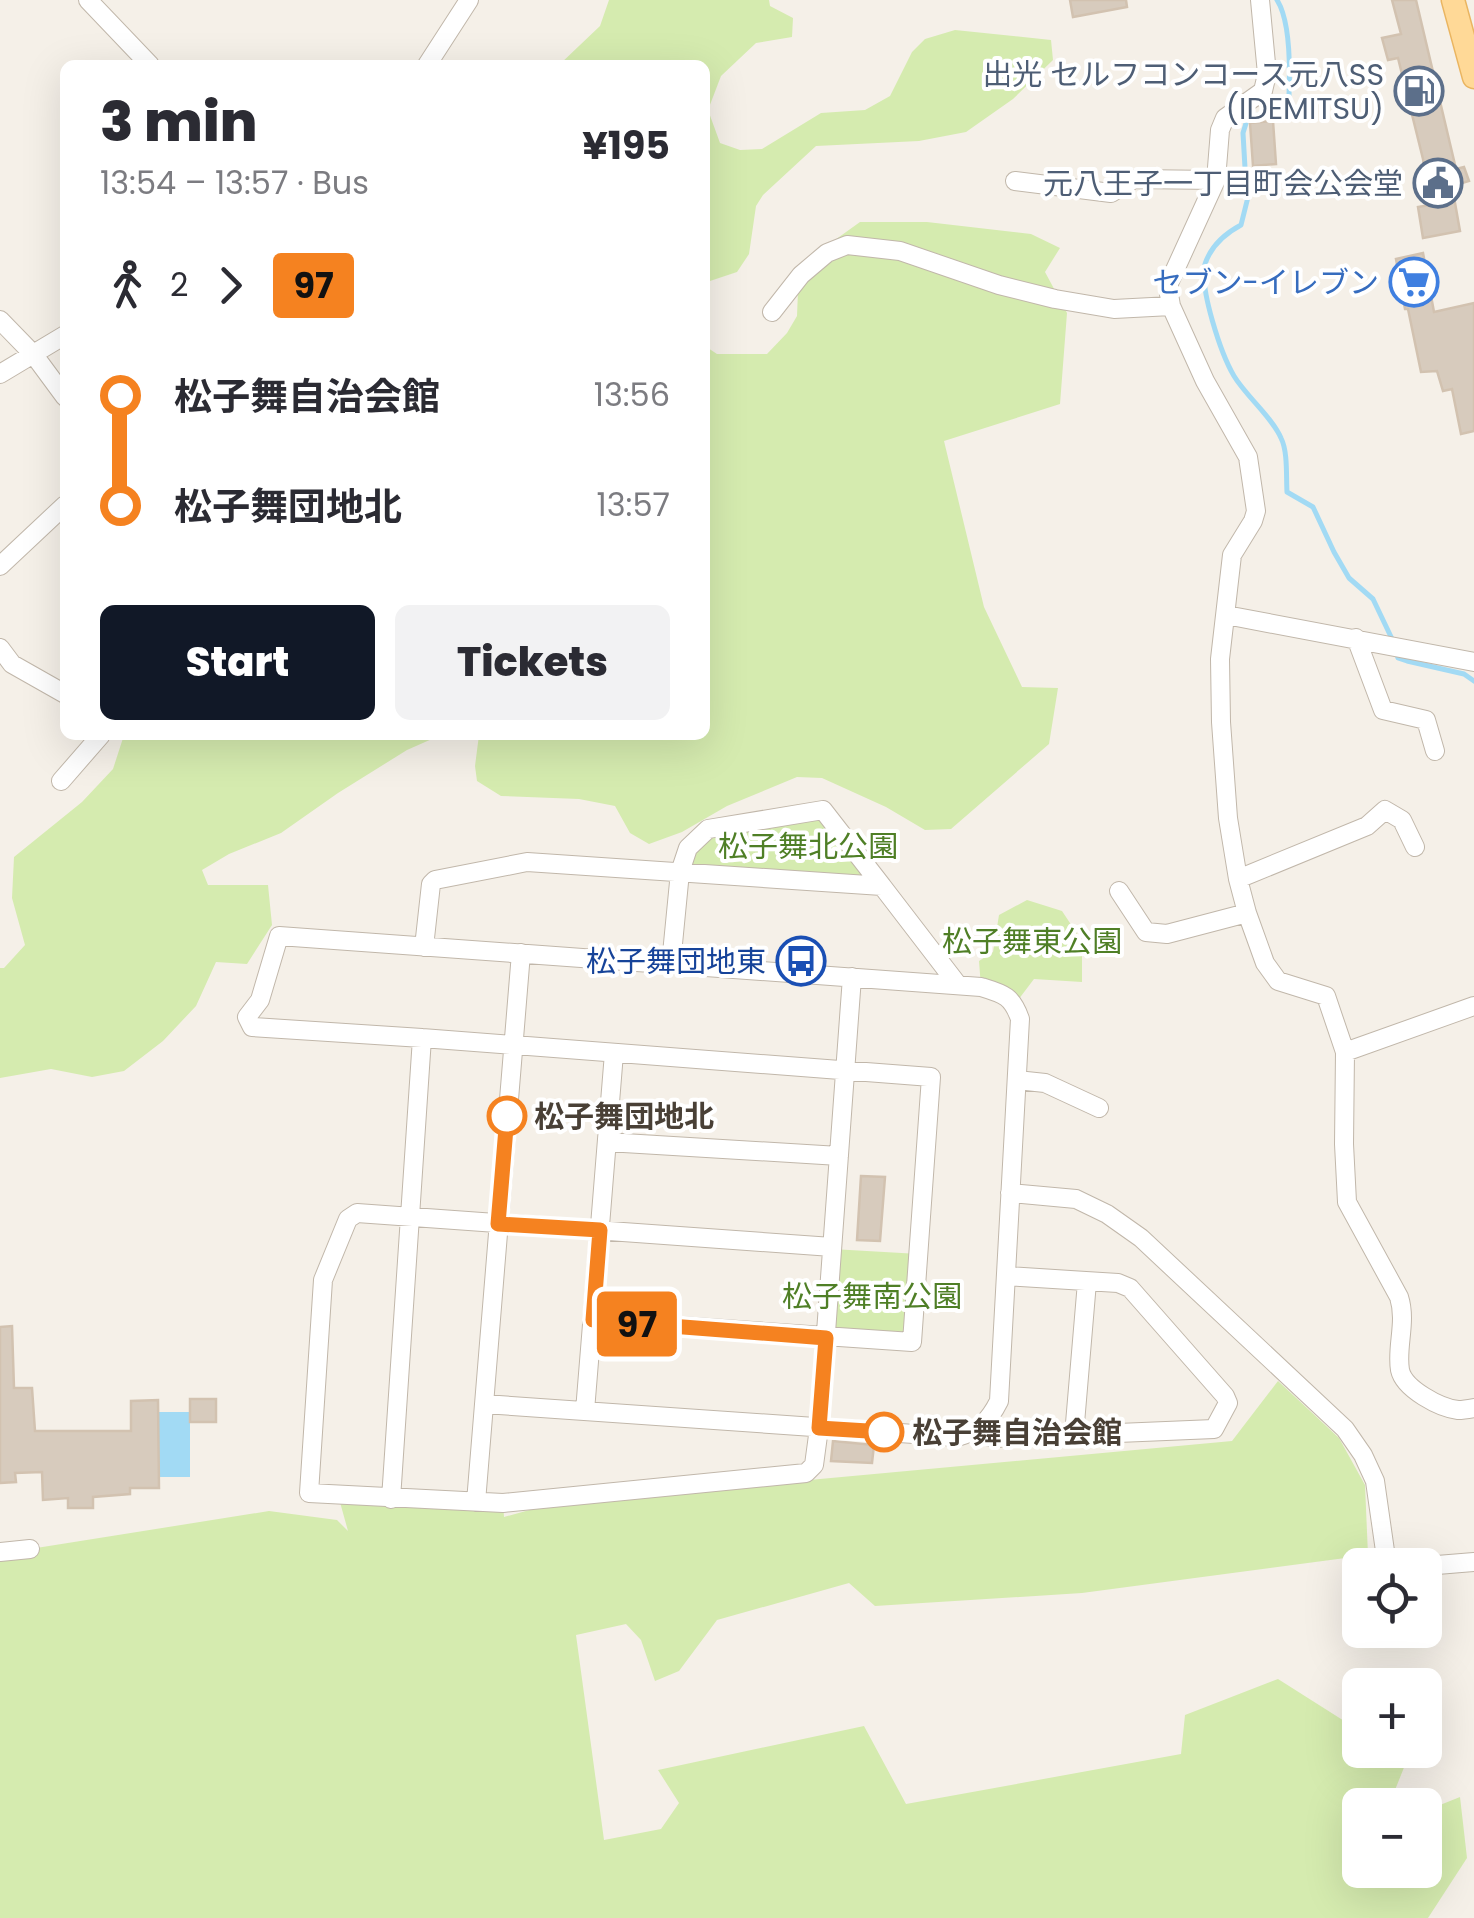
<!DOCTYPE html>
<html lang="en">
<head>
<meta charset="utf-8">
<style>
	body { margin:0; font-family:Poppins,"Noto Sans JP",sans-serif; background:#f2f2f3; color:#2b2b33; height:100vh; display:flex; flex-direction:column; font-size:38px; white-space:nowrap }
	* { box-sizing:border-box; margin:0 }
	p { font-size:32px; color:#7c7c81 }
	.icon { flex:none; width:55px; height:55px; fill:none; stroke:currentColor; stroke-width:2; stroke-linecap:round; stroke-linejoin:round }
	.map { position:relative; flex:1; overflow:hidden }
	.panel { position:absolute; left:60px; top:60px; width:650px; height:680px; display:flex; flex-direction:column; background:#fff; border-radius:15px; box-shadow:0 10px 40px #0002 }
	.panel>* { flex:none }
	.badge { padding:0 20px; border-radius:8px; font-size:35px; line-height:65px }
	.fabs { position:absolute; left:1342px; top:1548px; display:grid; gap:20px }
	.fabs a { display:grid; place-items:center; width:100px; height:100px; border-radius:15px; background:#fff; box-shadow:0 10px 40px #0002; font-size:50px }
	.map>.badge { position:absolute; translate:-50% -50%; box-shadow:0 0 0 5px #fff }
	.legs { display:flex; align-items:center; gap:15px; height:110px; padding:0 40px; font-size:32px }
	.legs p { margin-inline-start:auto }
	.headline { display:flex; align-items:center; justify-content:space-between; height:170px; padding:0 40px }
	h1 { font-size:55px; font-weight:800; line-height:75px }
	.button { display:flex; gap:20px; margin-top:auto; padding:20px 40px }
	.button a { flex:1; height:115px; border-radius:15px; background:#111827; color:#fff; font-size:40px; font-weight:800; line-height:115px; text-align:center }
	.button a+a { background:#f2f2f3; color:#2b2b33 }
	ul { padding:0 40px; list-style:none }
	li { display:flex; align-items:center; gap:35px; height:110px; font-size:38px }
	li i { display:grid; place-items:center; width:15px; height:100%; margin:0 12px; background:currentColor }
	li i::after { content:''; width:25px; height:25px; margin:-12px; border:8px solid; border-radius:50%; background:#fff }
	li p { margin-inline-start:auto }
	li:first-child i { background:linear-gradient(#0000 50%,currentColor 0) }
	li:last-child i { background:linear-gradient(currentColor 50%,#0000 0) }
	.map>svg:first-child { display:block }
	.green { fill:#d5ebaf }
	.water { fill:#a2daf4 }
	.lines { fill:none; stroke-linecap:round; stroke-linejoin:round }
	.stream { stroke:#a2daf4; stroke-width:5 }
	.building { fill:#d7cbbd; stroke:#d2c2b0; stroke-width:2.5 }
	.minor-casing { stroke:#c1b7aa; stroke-width:20 }
	.major-casing { stroke:#eab561; stroke-width:25 }
	.minor { stroke:#fff; stroke-width:18 }
	.major { stroke:#ffd997; stroke-width:22 }
	.line-1-casing { stroke:#fff; stroke-width:22 }
	.line-1 { stroke:#f58220; stroke-width:15 }
	.stop-1-dot { fill:#fff; stroke:#f58220; stroke-width:5 }
	.labels { text-anchor:middle; dominant-baseline:central; stroke-width:8; stroke-linejoin:round; paint-order:stroke }
	.service-label { font-size:30px; fill:#4e5e75; stroke:#fff; text-anchor:end }
	.shop-label { font-size:30px; fill:#366cbe; stroke:#fff; text-anchor:end }
	.park-label { font-size:30px; fill:#4f7f26; stroke:#fff }
	.transit-label { font-size:30px; fill:#164399; stroke:#fff; text-anchor:end }
	.stop-label { font-size:30px; font-weight:bold; fill:#494036; stroke:#fff; text-anchor:start }
</style>
</head>
<body>
<div class="map">
<svg width="1474" height="1918" viewBox="0 0 1474 1918">
	<rect width="100%" height="100%" fill="#f5f0e8"/>
	<path class="green" d="M609 0H769L770 6 793 18 792 37 756 43 721 76 708 110 720 143 740 150 762 149 821 113 865 110 890 96 912 52 925 39 955 30 1051 40 1053 60 1013 99 966 132 919 141 816 146 763 195 756 206 749 254 737 272 710 281 705 286V65H559L600 26Z
		M860 222H927L1031 234 1060 248 1045 272 1067 313 1060 404 944 441 984 607 1022 687 1058 688 1049 744 951 829 925 830 886 807 822 778 797 777 727 806 682 832 649 844 630 833 615 806 579 799 501 796 477 781 475 766 479 735H705V346L717 354H767L787 333 797 316 798 291 807 260Z
		M124 735H441L407 750 338 793 281 833 229 854 202 870 208 885H268L272 925 247 964 216 962 196 1006 163 1041 124 1071 92 1077 51 1069 0 1078V968H4L25 945 12 898 14 857 82 802 113 769Z
		M823 810 882 886 680 872 708 829Z
		M1027 900 1062 911 1082 941V982L1034 979 1015 1004 981 987 979 961 993 952 999 915Z
		M832 1249 919 1254 912 1342 825 1338Z
		M1278 1381 1339 1438 1365 1485 1368 1555 1082 1593 875 1606 849 1583 717 1620 679 1671 655 1681 641 1640 626 1624 576 1635 604 1840 661 1829 679 1803 658 1770 864 1726 906 1804 1181 1754 1185 1715 1278 1679 1360 1731V1750H1390L1407 1760 1395 1790 1402 1805H1360V1870H1425V1811L1460 1797 1467 1858 1428 1918H0V1552L30 1549 269 1511 337 1520 348 1531 338 1495 503 1503 504 1517 533 1509 820 1479 1232 1441Z"/>
	<path class="water" d="M158 1412H190V1477H159Z"/>
	<g class="lines">
		<path class="stream" d="M1277 0C1291 22 1290 69 1289 95L1278 106 1247 120 1243 133 1245 168 1251 185 1241 225C1226 233 1211 246 1205 264 1199 288 1221 354 1234 376 1246 396 1272 417 1281 438 1288 452 1286 476 1287 492L1313 507 1334 552 1349 578 1373 599 1393 641
			M1396 652 1398 658 1407 661 1464 674 1474 681"/>
	</g>
	<path class="building" d="M1070 0H1126L1127 7 1073 17Z
		M1392 0H1416L1456 169 1464 167 1469 181 1452 186 1460 231 1423 238 1418 207 1430 205 1423 159 1398 58 1388 60 1382 38 1401 34Z
		M1273 121 1276 164 1253 166 1250 123Z
		M1423 253 1434 312 1474 303V431L1461 434 1452 389 1443 391 1437 371 1421 372 1408 309H1405L1396 259Z
		M861 1176 885 1177 880 1241 857 1240Z
		M12 1326 14 1388H32L35 1431H131V1401L158 1400 159 1488H130V1494L93 1497V1508H68V1498L43 1500 42 1472 15 1473 16 1482 0 1483V1327Z
		M190 1399H216V1422H190Z
		M833 1441 874 1445 872 1463 831 1461Z"/>
	<g class="lines">
		<g class="minor-casing">
			<path id="minor" d="M88 0 150 65
				M1260 0 1267 74 1263 91 1225 118 1220 130 1216 180 1169 283V294L1171 306 1205 381 1248 457 1256 511 1253 521 1232 555 1220 659 1221 722 1228 818 1238 879 1247 913 1265 963 1278 981 1326 996 1345 1052 1344 1144 1347 1202 1399 1297C1407 1322 1396 1347 1400 1370 1404 1389 1440 1408 1458 1410 1463 1410 1469 1409 1474 1408
				M427 65 469 0
				M1015 181 1111 193 1134 179 1216 180
				M772 312 801 275 827 253 847 245 900 251 999 285 1055 299 1114 309 1171 306
				M0 320 34 355 65 397
				M0 374 65 335
				M0 566 65 505
				M1226 615 1474 662
				M1356 638 1383 710 1426 720 1435 751
				M0 648 12 664 65 694
				M61 781 101 735
				M1238 879 1367 826 1385 810 1402 820 1415 847
				M1119 891 1146 932 1167 934 1247 913
				M424 947 431 884 435 880 527 862 882 886 958 985
				M671 964 680 872 688 848 708 829 823 810 882 886
				M1345 1052 1474 1006
				M1017 1080 1045 1083 1099 1108
				M607 1142 839 1156
				M1010 1193 1076 1199 1107 1214 1141 1238 1345 1429 1363 1455 1375 1481 1387 1565
				M832 1247 357 1213 348 1219 323 1280 309 1493 503 1503 806 1473 814 1465 819 1428 852 977
				M484 1404 957 1437C979 1431 989 1421 999 1401L1020 1019C1012 996 1004 994 981 987L279 936 260 1000 247 1017 252 1027 422 1038 931 1077 912 1342 593 1320
				M585 1411 614 1053
				M971 1433 996 1438 1214 1429 1228 1403 1225 1396 1130 1288 1118 1283 1006 1276
				M1074 1435 1087 1282
				M391 1499 422 1038
				M476 1502 521 953
				M0 1552 30 1549
				M1425 1566 1474 1562
				M1355 1573H1360"/>
		</g>
		<g class="major-casing">
			<path id="major" d="M1453 0 1474 77"/>
		</g>
		<use href="#minor" class="minor"/>
		<use href="#major" class="major"/>
	</g>
	<g class="lines">
		<g class="line-1-casing">
			<path id="line-1" d="M507 1116 498 1224 600 1230 593 1320 826 1338 819 1428 884 1432"/>
		</g>
		<use href="#line-1" class="line-1"/>
	</g>
	<defs>
		<g id="fuel-ring" transform="scale(2.5)"><circle r="9.5" fill="#fff" stroke="#5c6f8a" stroke-width="1.5"/><path d="M-5.5-6h7V0h2V4h1.3V-2.5L3-4.5l.8-.8L6-3V5H2.5V1h-1V6h-7ZM-4.2-4.7v3.2H.2V-4.7Z" fill="#5c6f8a"/></g>
		<g id="civic-ring" transform="scale(2.5)"><circle r="9.5" fill="#fff" stroke="#5c6f8a" stroke-width="1.5"/><path d="M-.6-6.5H3V-4.5H.6V-3L4-1V1h2V6H-6V1h2V-1L-.6-3ZM-1.2 2.5V6h2.4V2.5Z" fill="#5c6f8a"/></g>
		<g id="supermarket-ring" transform="scale(2.5)"><circle r="9.5" fill="#fff" stroke="#3f7fe0" stroke-width="1.5"/><path d="M-6-5.5h2.5l.6 2H6L4.5 2H-2.5L-4.4-4H-6ZM-1.5 3.2a1.3 1.3 0 1 0 .1 0ZM3 3.2a1.3 1.3 0 1 0 .1 0Z" fill="#3f7fe0"/></g>
		<g id="bus-ring" transform="scale(2.5)"><circle r="9.5" fill="#fff" stroke="#1a4fb4" stroke-width="1.5"/><path d="M-5-6H5V4H4V6H2V4H-2V6H-4V4H-5ZM-3.5-4V0h7V-4ZM-3.5 1.2v1.5H-2V1.2ZM2 1.2v1.5H3.5V1.2Z" fill="#1a4fb4"/></g>
	</defs>
	<g fill-rule="evenodd">
		<use href="#fuel-ring" x="1419" y="91"/>
		<use href="#civic-ring" x="1438" y="183"/>
		<use href="#supermarket-ring" x="1414" y="282"/>
		<use href="#bus-ring" x="801" y="961"/>
	</g>
	<g class="stop-1-dot">
		<circle cx="507" cy="1116" r="18"/>
		<circle cx="884" cy="1432" r="18"/>
	</g>
	<g class="labels">
		<g class="service-label">
			<text x="1384" y="74">出光 セルフコンコース元八SS<tspan x="1384" dy="34">(IDEMITSU)</tspan></text>
			<text x="1403" y="183">元八王子一丁目町会公会堂</text>
		</g>
		<g class="shop-label">
			<text x="1379" y="282">セブン-イレブン</text>
		</g>
		<g class="park-label">
			<text x="808" y="846">松子舞北公園</text>
			<text x="1032" y="941">松子舞東公園</text>
			<text x="872" y="1296">松子舞南公園</text>
		</g>
		<g class="transit-label">
			<text x="766" y="961">松子舞団地東</text>
		</g>
		<g class="stop-label">
			<text x="534" y="1116">松子舞団地北</text>
			<text x="912" y="1432">松子舞自治会館</text>
		</g>
	</g>
</svg>
<div class="fabs">
<a><svg class="icon" aria-label="locate" viewBox="0 0 24 24"><circle cx="12" cy="12" r="6"/><path d="M12 2v4M12 18v4M2 12h4M18 12h4"/></svg></a>
<a>+</a>
<a>−</a>
</div>
<b class="badge" style="left:637px;top:1324px;background:#f58220;color:#111">97</b>
<section class="panel">
<div class="headline"><div><h1>3 min</h1><p>13:54 – 13:57 · Bus</p></div><b>¥195</b></div>
<div class="legs"><svg class="icon" aria-label="walk" viewBox="0 0 24 24"><circle cx="13" cy="4" r="2"/><path d="M13 8l-2 6 4 7M11 14l-3 7M7 12l3-4h3l4 4"/></svg>2<svg class="icon" aria-label="forward" viewBox="0 0 24 24"><path d="M9 5l7 7-7 7"/></svg><b class="badge" style="background:#f58220;color:#111">97</b></div>
<ul>
<li><i style="color:#f58220"></i><b>松子舞自治会館</b><p>13:56</p></li>
<li><i style="color:#f58220"></i><b>松子舞団地北</b><p>13:57</p></li>
</ul>
<div class="button"><a>Start</a><a>Tickets</a></div>
</section>
</div>
</body>
</html>
